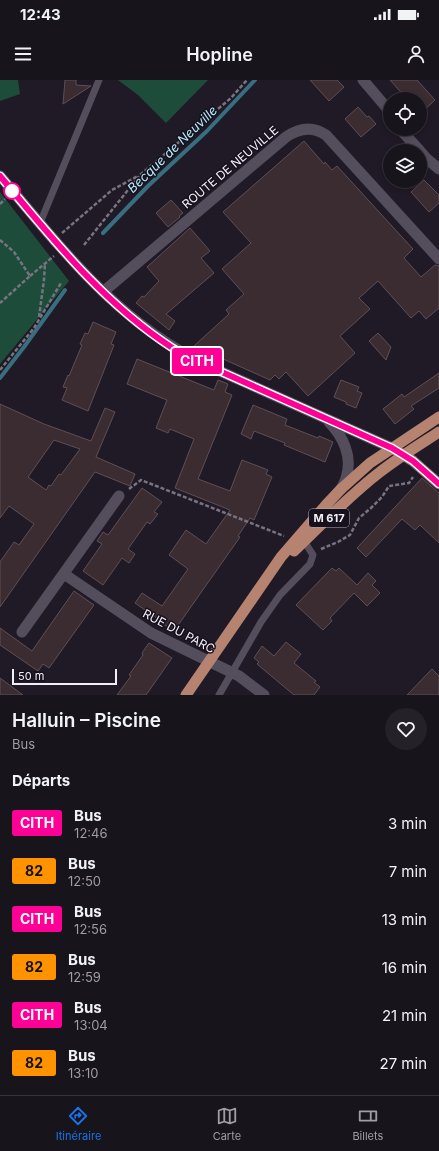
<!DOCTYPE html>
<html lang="fr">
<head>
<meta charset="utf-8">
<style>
	body { margin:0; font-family:Inter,sans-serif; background:#242129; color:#f1f3f6; height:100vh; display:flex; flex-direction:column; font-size:15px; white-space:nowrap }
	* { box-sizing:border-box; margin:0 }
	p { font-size:13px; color:#9e9ea3 }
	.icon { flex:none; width:22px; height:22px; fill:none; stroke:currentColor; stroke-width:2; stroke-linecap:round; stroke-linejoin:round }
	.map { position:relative; height:615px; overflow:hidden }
	.side { display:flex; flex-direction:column; background:#17141c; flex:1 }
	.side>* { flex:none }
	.badge { padding:0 8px; border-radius:3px; font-size:14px; line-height:26px }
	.tools { position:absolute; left:383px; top:12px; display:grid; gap:8px }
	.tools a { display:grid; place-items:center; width:44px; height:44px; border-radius:50%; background:#17141c; box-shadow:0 2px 6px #0003,0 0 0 1px #36333b; font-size:20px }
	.scale { position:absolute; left:12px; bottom:10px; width:105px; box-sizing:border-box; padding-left:4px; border:2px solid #f3eff8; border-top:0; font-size:11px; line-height:14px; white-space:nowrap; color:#f3eff8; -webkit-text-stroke:3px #16111d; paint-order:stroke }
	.map>.badge { position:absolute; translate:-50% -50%; box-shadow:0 0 0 2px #fff }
	h2 { padding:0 12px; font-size:15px; line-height:36px }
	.round { display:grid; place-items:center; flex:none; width:42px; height:42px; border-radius:21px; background:#242129 }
	.summary { display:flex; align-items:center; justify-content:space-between; height:68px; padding:0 12px }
	h1 { font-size:19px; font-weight:600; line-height:30px }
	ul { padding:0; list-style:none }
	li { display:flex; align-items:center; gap:12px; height:48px; padding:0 12px }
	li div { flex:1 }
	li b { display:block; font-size:15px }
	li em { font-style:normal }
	li .badge { min-width:44px; font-weight:700; text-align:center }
	.status { display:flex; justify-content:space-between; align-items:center; height:28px; padding:0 20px; background:#17141c; direction:ltr }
	.status svg { height:11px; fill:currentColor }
	header { display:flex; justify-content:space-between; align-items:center; height:52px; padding:0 12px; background:#17141c; font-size:18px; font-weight:600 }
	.menu { display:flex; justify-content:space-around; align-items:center; height:56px; border-top:1px solid #36333b; background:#17141c; font-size:11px; color:#9e9ea3 }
	.menu a { display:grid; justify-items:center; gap:2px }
	.menu .current { color:#1a73e8 }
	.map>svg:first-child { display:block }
	.green { fill:#1d4d3a }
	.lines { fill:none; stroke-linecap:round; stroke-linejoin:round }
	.stream { stroke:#376f80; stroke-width:4 }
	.building { fill:#3b2c32; stroke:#5f4f55; fill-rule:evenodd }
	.path { stroke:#78737e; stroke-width:2.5; stroke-dasharray:4 2; stroke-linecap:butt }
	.service { stroke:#544e5c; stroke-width:7 }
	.minor { stroke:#544e5c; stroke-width:11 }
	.tertiary { stroke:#544e5c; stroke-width:11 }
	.secondary { stroke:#856966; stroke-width:11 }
	.primary { stroke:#b5836f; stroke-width:11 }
	.line-casing { stroke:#fff; stroke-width:9 }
	.line { stroke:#ff0096; stroke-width:6 }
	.stop-dot { fill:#fff; stroke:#ff0096; stroke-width:2 }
	.labels { text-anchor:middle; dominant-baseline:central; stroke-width:3; stroke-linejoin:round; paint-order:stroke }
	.shield { fill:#16111d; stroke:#b1acb6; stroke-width:1 }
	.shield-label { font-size:11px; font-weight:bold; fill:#f3eff8 }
	.street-label { font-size:12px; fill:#f3eff8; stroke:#16111d }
	.water-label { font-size:13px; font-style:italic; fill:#b6e9fa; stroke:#16111d }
</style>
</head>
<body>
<div class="status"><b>12:43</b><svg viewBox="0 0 49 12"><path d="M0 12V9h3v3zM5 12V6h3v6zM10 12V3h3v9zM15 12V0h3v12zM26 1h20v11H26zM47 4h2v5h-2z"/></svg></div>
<header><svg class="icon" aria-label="menu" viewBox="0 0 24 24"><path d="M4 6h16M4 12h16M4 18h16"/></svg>Hopline<svg class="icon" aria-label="person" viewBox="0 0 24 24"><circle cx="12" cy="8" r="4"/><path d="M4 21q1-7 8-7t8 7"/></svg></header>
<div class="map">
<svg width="439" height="615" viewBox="0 0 439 615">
	<rect width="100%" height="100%" fill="#1f1a26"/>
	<path class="green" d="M0 0H18L20 14 0 21Z
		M118 0H208L166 43 138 15Z
		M0 112 69 201 0 284Z"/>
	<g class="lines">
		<path class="stream" d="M103 153 148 106 207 51 255 0
			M0 298 24 267 65 210"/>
	</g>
	<path class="building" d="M65 0H76V5L91 6 63 24Z
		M310 0H337L344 7 329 21Z
		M390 0H417L435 20 420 34V19H407Z
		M358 27 367 37 369 36 376 44 361 57 345 39Z
		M304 61 324 84 325 82 332 90 337 86 413 169 404 178 421 197 435 185 439 186V228L426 239 419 231 411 238 378 201 359 218 370 229 340 256 355 273 308 316 286 292 279 299 275 295 270 300 194 266 229 234 226 230 244 214 222 189 251 163 223 132Z
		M424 100 439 115V123L429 132 411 112Z
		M171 120 183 133 179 136 180 137 168 147 156 133Z
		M190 148 210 171 201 178 214 193 166 234 175 241 169 250 136 223 142 216 144 217 159 201 147 187Z
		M93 242 116 252 111 264 114 265 88 331 62 320 67 308 63 307 68 295 69 296 82 265 80 264 85 253 88 254Z
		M378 253 391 267 386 280 369 261Z
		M137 279 214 310 218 300 228 304 225 312 232 315 198 399 230 411 242 380 268 390 266 394 272 397 254 440 250 438 238 456 240 457 174 551 160 542 161 541 135 523 142 513 162 526 188 489 169 475 184 453 186 450 206 464 230 430 175 408 194 359 170 349 168 353 156 348 167 320 127 304Z
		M439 293V308L411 326 414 329 395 344 383 329 402 314 404 317Z
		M341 300 359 307 357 311 362 313 356 328 346 324V322L334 317Z
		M0 324 44 344 91 361 105 328 115 332 96 377 135 394 130 406 95 392 0 527V482L14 462 19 465 34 444 9 426 0 438ZM54 360 80 369 61 395 59 394 51 406 49 405 46 410 28 397Z
		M253 325 287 339 285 345 318 358 319 356 333 362 325 382 284 365 285 363 254 351 251 359 241 354Z
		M422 398 439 413V463L420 445 415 450 402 439 366 477 357 468Z
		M142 408 162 422 154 432 158 434 150 444 147 442 128 469 135 474 129 483 122 478 103 505 83 491 102 464 97 461 103 452 108 455Z
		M332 488 336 491 339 488 357 505 368 493 376 501 372 505 380 513 367 526 354 513 330 538 332 541 323 550 296 525Z
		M74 511 94 525 49 588 43 584 38 591 0 565V548L32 571Z
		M286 562 301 574 294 583 316 601 314 602 320 607 314 615H294L257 584 259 582 254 578 262 566 274 576Z
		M149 563 172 578 146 615H117L131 596 129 595 143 575 142 573Z
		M432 589 439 596V615H407Z
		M0 598 23 615H0Z"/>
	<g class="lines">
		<path class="path" d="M0 124 5 119
			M62 153 112 110 138 96
			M0 160 14 172 30 196 0 223
			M84 165 140 95 231 18 247 0
			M30 196 54 176
			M39 237 44 200 45 183
			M0 290 34 248 61 203
			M129 409 141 400 284 456
			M321 469 338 462 350 455 359 438 371 428 382 417 389 406 409 403 413 397"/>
		<path class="service" d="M40 143 99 0
			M219 615 261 542 280 515 310 484 313 475 304 461"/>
		<path class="minor" d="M363 0 386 27 390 34
			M400 49 420 71
			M420 71 427 79 439 89
			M103 212 286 57C299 48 313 46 326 55L439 179
			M64 494 151 553 239 596 264 615
			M22 552 119 416"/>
		<path class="tertiary" d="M0 96C61 168 118 243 206 285L392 368
			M329 342C343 356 353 377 346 398 345 402 343 405 341 409"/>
		<path class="secondary" d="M392 368 413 381 439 404"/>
		<path class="primary" d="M294 471C322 444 350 415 380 392 399 377 419 365 439 352
			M186 615 281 477 326 425 341 409 370 383 439 337"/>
	</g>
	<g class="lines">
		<g class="line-casing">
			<path id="line" d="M0 96C52 158 102 222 171 267 182 274 194 280 206 285L392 368 413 381 439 404"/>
		</g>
		<use href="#line" class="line"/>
	</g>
	<circle class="stop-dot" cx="12" cy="111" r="8"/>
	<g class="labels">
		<rect class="shield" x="309" y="429" width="40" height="18" rx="3"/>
		<g class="shield-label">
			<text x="329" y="438">M 617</text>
		</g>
		<g class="street-label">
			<text transform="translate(230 87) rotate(-40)">ROUTE DE NEUVILLE</text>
			<text transform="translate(179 551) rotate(28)">RUE DU PARC</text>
		</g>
		<g class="water-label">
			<text transform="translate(172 69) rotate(-44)">Becque de Neuville</text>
		</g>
	</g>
</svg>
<div class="tools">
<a><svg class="icon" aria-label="locate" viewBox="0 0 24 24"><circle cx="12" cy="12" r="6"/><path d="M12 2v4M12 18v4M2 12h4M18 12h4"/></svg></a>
<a><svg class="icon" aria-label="layers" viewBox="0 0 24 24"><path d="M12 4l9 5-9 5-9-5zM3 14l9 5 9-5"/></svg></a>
</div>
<div class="scale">50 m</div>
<b class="badge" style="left:197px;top:281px;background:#ff0096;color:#fff">CITH</b>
</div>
<section class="side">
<div class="summary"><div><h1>Halluin – Piscine</h1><p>Bus</p></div><a class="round"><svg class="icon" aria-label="heart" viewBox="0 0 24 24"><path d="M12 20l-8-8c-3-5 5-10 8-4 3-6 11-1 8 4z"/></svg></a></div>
<h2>Départs</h2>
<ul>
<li><span class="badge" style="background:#ff0096;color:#fff">CITH</span><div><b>Bus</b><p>12:46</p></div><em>3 min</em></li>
<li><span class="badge" style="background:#ff9200;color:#111">82</span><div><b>Bus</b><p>12:50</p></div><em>7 min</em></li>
<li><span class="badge" style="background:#ff0096;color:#fff">CITH</span><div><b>Bus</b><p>12:56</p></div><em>13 min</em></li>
<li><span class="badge" style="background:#ff9200;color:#111">82</span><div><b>Bus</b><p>12:59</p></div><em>16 min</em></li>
<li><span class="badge" style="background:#ff0096;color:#fff">CITH</span><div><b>Bus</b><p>13:04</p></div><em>21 min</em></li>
<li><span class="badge" style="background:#ff9200;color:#111">82</span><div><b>Bus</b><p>13:10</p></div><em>27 min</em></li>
</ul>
</section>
<nav class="menu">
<a class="current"><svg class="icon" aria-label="directions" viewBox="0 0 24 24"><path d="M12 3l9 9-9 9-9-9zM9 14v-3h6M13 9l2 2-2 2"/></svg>Itinéraire</a>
<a><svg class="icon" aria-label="map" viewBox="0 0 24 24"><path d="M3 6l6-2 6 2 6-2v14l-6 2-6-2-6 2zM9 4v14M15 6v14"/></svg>Carte</a>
<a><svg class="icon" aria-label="tickets" viewBox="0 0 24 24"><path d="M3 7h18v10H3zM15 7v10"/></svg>Billets</a>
</nav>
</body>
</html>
